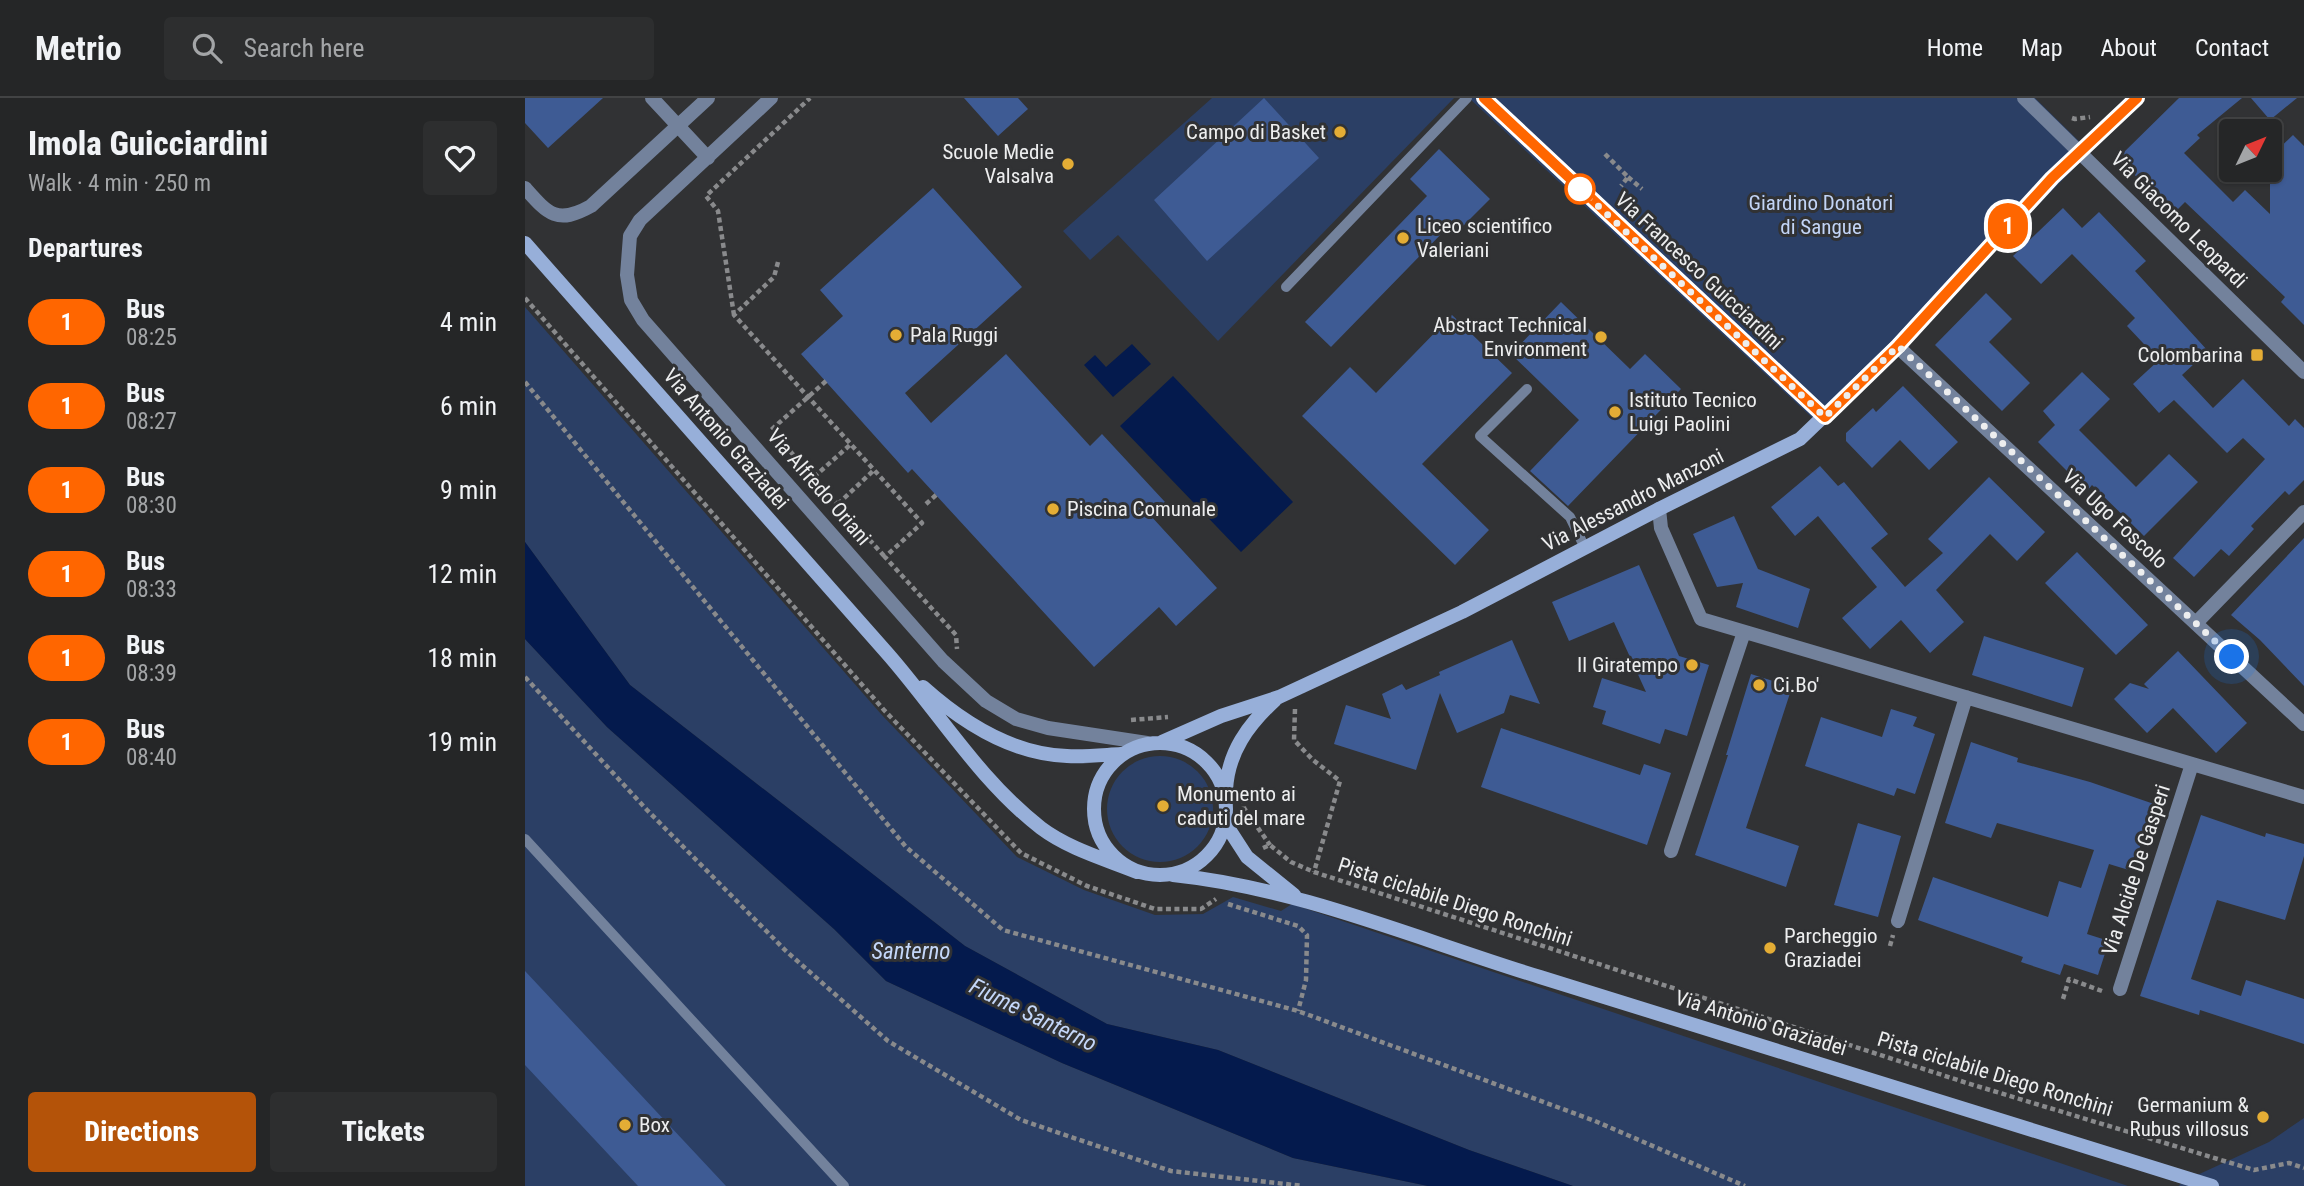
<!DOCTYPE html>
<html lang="en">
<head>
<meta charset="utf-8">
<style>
	body { margin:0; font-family:"Roboto Condensed",sans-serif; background:#2d2e2f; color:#f1f3f6; height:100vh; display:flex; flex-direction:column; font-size:26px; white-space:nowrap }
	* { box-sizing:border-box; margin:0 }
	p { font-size:23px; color:#a3a5a7 }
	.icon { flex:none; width:38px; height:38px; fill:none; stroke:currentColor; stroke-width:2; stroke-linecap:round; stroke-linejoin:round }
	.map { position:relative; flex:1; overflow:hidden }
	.side { display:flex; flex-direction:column; background:#252627; width:525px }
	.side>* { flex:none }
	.badge { padding:0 14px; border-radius:23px; font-size:24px; line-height:46px }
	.needle { width:46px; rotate:47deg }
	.fabs { position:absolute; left:1694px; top:21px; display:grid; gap:14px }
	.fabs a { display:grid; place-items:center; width:63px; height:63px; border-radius:7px; background:#252627; box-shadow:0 2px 5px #0004,0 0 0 2px #424344; font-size:35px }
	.you { position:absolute; width:35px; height:35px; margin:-18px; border:5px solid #fff; border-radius:50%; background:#1a73e8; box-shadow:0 0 0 10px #1a73e833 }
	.map>.badge { position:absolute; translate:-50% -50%; box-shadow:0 0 0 4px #fff }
	h2 { padding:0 28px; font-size:26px; line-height:63px }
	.round { display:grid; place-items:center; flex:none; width:74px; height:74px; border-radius:7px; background:#2d2e2f }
	.head { display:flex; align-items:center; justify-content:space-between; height:119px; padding:0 28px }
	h1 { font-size:33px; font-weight:800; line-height:52px }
	.button { display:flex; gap:14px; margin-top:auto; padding:14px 28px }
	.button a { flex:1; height:80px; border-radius:7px; background:#b45309; color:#fff; font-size:28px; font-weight:800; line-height:80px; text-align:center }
	.button a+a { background:#2d2e2f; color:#f1f3f6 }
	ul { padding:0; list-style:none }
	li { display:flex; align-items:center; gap:21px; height:84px; padding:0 28px }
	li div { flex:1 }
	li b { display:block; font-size:26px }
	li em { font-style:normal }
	li .badge { min-width:77px; font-weight:700; text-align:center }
	header { display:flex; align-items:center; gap:42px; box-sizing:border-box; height:98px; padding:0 35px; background:#252627; border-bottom:2px solid #424344 }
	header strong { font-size:33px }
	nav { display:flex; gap:38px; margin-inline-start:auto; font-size:24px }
	.search { width:490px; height:63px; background:#2d2e2f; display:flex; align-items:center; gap:18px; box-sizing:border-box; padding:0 24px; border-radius:7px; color:#a3a5a7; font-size:26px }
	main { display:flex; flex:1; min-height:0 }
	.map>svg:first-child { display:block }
	.green { fill:#2b3f65 }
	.water { fill:#041a4d }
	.building { fill:#3e5b94 }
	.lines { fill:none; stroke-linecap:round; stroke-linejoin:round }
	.path { stroke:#898a8c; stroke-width:4.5; stroke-dasharray:5 3.5; stroke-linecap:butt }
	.lane { stroke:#73829c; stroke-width:10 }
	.street { stroke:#73829c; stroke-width:14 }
	.secondary { stroke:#97afd9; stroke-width:14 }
	.line-casing { stroke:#fff; stroke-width:16 }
	.line { stroke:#f60; stroke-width:10 }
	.walk { stroke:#edeeef; stroke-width:7; stroke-dasharray:0 12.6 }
	.poi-dot { fill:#e4ad35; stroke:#313234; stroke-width:2.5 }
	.stop-dot { fill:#fff; stroke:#f60; stroke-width:3.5 }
	.labels { text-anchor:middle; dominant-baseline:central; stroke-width:6; stroke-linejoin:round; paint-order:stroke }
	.poi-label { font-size:21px; fill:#edeeef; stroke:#313234; text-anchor:start }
	.park-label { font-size:21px; fill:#c2d4f6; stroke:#313234 }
	.street-label { font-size:21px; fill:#edeeef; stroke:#313234 }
	.water-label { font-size:23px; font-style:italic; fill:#c4d7f9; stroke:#313234 }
</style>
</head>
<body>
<header>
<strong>Metrio</strong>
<div class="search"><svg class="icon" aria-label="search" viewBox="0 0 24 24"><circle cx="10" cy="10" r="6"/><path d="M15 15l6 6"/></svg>Search here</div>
<nav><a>Home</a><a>Map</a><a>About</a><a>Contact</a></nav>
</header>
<main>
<section class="side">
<div class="head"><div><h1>Imola Guicciardini</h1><p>Walk · 4 min · 250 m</p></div><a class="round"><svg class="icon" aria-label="heart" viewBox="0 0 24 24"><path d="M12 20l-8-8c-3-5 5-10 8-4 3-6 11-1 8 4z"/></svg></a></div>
<h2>Departures</h2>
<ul>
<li><span class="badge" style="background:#f60;color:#fff">1</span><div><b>Bus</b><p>08:25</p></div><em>4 min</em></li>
<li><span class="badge" style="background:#f60;color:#fff">1</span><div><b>Bus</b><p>08:27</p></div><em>6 min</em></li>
<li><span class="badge" style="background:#f60;color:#fff">1</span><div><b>Bus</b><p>08:30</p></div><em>9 min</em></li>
<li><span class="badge" style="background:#f60;color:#fff">1</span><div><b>Bus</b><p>08:33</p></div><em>12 min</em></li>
<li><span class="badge" style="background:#f60;color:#fff">1</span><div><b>Bus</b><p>08:39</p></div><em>18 min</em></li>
<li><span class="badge" style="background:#f60;color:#fff">1</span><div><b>Bus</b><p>08:40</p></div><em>19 min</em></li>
</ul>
<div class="button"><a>Directions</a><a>Tickets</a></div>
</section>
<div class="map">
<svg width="1779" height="1088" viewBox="0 0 1779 1088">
	<rect width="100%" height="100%" fill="#313234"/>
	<path class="green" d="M687 0H929L693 243 593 137 565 162 538 133Z
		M944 0H1510L1565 54 1296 328Z
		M0 209 356 616 492 759 559 792 630 817 678 816 708 799 756 813 767 806 1603 1088H1048L944 1052 693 952 582 926 440 848 105 587 0 444Z
		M0 541 82 629 309 831 361 883 537 965 768 1060 903 1088H0Z
		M582 711a53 53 0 1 1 106 0a53 53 0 1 1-106 0Z
		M1779 1020V1088H1654L1657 1084 1744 1044Z"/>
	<path class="water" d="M607 246 626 266 588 299 559 267 570 257 581 269Z
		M648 278 768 404 716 454 595 328Z
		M0 444 105 587 440 848 582 926 693 952 944 1052 1048 1088H903L768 1060 537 965 361 883 309 831 82 629 0 541Z"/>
	<path class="building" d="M0 0H78L23 50 0 25Z
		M439 0H493L503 11 473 38Z
		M739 0 794 60 682 163 629 102Z
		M1654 0H1717L1672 37 1675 40 1659 55 1708 104 1720 92 1745 116V59L1768 37 1779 48V227L1756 204 1760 199 1660 104 1648 116 1593 60Z
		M1726 0H1772L1745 22Z
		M914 51 965 101 929 137 922 130 806 249 780 224 902 98 885 81Z
		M408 90 497 189 380 295 406 325 481 256 565 348 577 336 640 404 625 417 692 490 651 528 634 509 569 569 387 371 383 375 276 256 318 218 295 192Z
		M1538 110 1557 130 1574 114 1621 163 1610 173 1683 253 1657 277 1688 310 1718 281 1764 328 1770 321 1779 330V382L1764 397 1760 393 1726 428 1729 431 1704 458 1696 451 1669 479 1648 460 1740 361 1718 340 1702 355 1649 302 1634 315 1608 286 1634 262 1602 228 1610 220 1547 156 1516 186 1488 158Z
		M1461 195 1487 221 1464 244 1505 285 1477 313 1410 247Z
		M1036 204 1105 271 1120 256 1156 291 1043 408 1005 373 1054 322 986 256Z
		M927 217 987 275 897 366 964 432 930 467 777 318 825 269 851 295Z
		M1557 274 1585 301 1554 332 1611 389 1644 356 1673 384 1619 438 1567 387 1562 393 1513 344 1530 327 1518 313Z
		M1378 288 1433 344 1404 372 1375 342 1347 370 1321 343V335L1348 310 1351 314Z
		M1295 368 1313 388 1319 384 1363 436 1346 450 1380 489 1418 455 1403 441 1464 379 1520 434 1492 463 1465 436 1411 492 1439 524 1405 555 1376 522 1345 551 1317 520 1352 489 1293 418 1270 438 1246 409Z
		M1209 418 1233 471 1285 491 1273 530 1211 509 1218 485 1192 489 1168 436Z
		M1779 440V588L1735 542 1706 517Z
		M1552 454 1623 527 1591 557 1520 485Z
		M1114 467 1154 558 1184 567 1162 638 1140 631 1135 646 1077 626 1081 613 1068 609 1077 580 1121 594 1089 524 1044 543 1027 504Z
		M1459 538 1559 570 1547 609 1447 577Z
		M987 542 1015 606 985 597 979 615 932 635 915 595 891 672 809 646 821 607 866 621 857 596 877 586 881 592 915 577 914 574Z
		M1653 553 1722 625 1691 655 1648 610 1622 635 1589 601 1605 585 1624 591 1619 586Z
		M1226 576 1267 589 1221 730 1274 748 1261 789 1170 757 1203 657H1201Z
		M1366 611 1392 619 1388 628 1410 636 1390 696 1372 690 1369 698 1280 668 1296 619 1357 639Z
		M976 630 1115 677 1119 666 1146 675 1122 747 956 689Z
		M1446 644 1493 660 1492 664 1565 684 1629 706 1607 773 1584 766 1562 836 1584 843 1573 877 1539 866 1535 877 1496 864 1498 859 1393 822 1408 779 1523 819 1534 783 1556 790 1569 752 1472 725 1466 740 1420 725Z
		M1676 717 1740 739 1741 735 1779 746V758L1760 822 1692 802 1666 881 1716 898 1721 882 1779 901V946L1675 912 1674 917 1615 898Z
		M1333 725 1376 738 1353 819 1309 807Z
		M0 873 201 1088H113L0 967Z"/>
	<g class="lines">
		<path class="path" d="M1547 20 1550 21 1565 19
			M1080 56 1103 79 1096 88
			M1103 79 1117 91
			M253 164 249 179 209 217 397 425 360 459 431 537 432 551
			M0 200 359 612 496 755 562 788 630 811H676L691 801
			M209 217 193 113 181 98 285 0
			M301 283 246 332 360 459
			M0 284 381 749 478 832 773 913 1070 1023 1220 1088
			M289 379 326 346
			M313 406 349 372
			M401 406 411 397
			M0 579 122 712 261 853 363 943 496 1022 646 1073 778 1088
			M770 611 769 642 788 662 815 683 789 774
			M606 622 643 619
			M718 700 719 710 745 747
			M738 750 745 747 766 764 789 774 1442 985 1729 1072 1764 1065 1779 1070
			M703 806 773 828 782 837 781 882 773 913
			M1365 848 1368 837
			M1538 901 1544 881 1577 893"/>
		<path class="lane" d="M761 189 942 0
			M1002 291 955 338 1045 419 1060 450
			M0 741 319 1088"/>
		<path class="street" d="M127 0 183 60
			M246 0 115 122 105 138 102 177 106 202 118 222 418 563 461 603 491 621 523 630 622 645
			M959 0 1300 319
			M1499 0 1779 274
			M0 90C23 116 32 127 66 108L183 0
			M1372 248 1779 626
			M1134 411 1136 430 1176 521 1779 699
			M1671 525 1779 414
			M1146 753 1219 534
			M1373 823 1441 599
			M1595 891 1667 666"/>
		<path class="secondary" d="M0 145C121 282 241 419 362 555 413 613 454 682 516 730 544 751 580 761 612 774
			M398 589C437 624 487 656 542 658 560 659 578 657 596 656
			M637 644 696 618 754 599 937 514 1134 411 1275 341 1372 248 1527 80 1612 0
			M569 711a66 66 0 1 1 132 0a66 66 0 1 1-132 0Z
			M701 692C703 654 723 627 750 602
			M700 725 722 759 769 797
			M648 777C774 790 894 842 1015 879 1239 948 1463 1018 1687 1088"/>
	</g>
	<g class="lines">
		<g class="line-casing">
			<path id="line" d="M959 0 1300 319 1373 248 1527 80 1612 0"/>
		</g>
		<use href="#line" class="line"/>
		<path class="walk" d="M1055 91 1300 319 1373 248 1707 559"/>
	</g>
	<g class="poi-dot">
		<circle cx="815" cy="34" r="7"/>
		<circle cx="543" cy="66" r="7"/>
		<circle cx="878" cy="140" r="7"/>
		<circle cx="371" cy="237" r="7"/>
		<circle cx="1076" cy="239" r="7"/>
		<rect x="1725" y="250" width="14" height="14" rx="3.5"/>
		<circle cx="1090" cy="314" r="7"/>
		<circle cx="528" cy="411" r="7"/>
		<circle cx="1167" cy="567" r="7"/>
		<circle cx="1234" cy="587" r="7"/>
		<circle cx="638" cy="708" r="7"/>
		<circle cx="1245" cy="850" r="7"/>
		<circle cx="1738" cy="1019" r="7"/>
		<circle cx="100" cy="1027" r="7"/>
	</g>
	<circle class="stop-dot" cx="1055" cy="91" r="14"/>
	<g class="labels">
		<g class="poi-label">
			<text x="801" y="34" text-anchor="end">Campo di Basket</text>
			<text x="529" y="54" text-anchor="end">Scuole Medie<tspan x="529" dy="24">Valsalva</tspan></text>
			<text x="892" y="128">Liceo scientifico<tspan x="892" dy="24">Valeriani</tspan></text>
			<text x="1062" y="227" text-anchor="end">Abstract Technical<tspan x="1062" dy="24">Environment</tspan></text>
			<text x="385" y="237">Pala Ruggi</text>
			<text x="1718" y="257" text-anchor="end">Colombarina</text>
			<text x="1104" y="302">Istituto Tecnico<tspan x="1104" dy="24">Luigi Paolini</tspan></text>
			<text x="542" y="411">Piscina Comunale</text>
			<text x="1153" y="567" text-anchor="end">Il Giratempo</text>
			<text x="1248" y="587">Ci.Bo'</text>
			<text x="652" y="696">Monumento ai<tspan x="652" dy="24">caduti del mare</tspan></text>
			<text x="1259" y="838">Parcheggio<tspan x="1259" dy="24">Graziadei</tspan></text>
			<text x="1724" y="1007" text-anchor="end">Germanium &amp;<tspan x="1724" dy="24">Rubus villosus</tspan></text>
			<text x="114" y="1027">Box</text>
		</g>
		<g class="park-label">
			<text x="1296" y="105">Giardino Donatori<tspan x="1296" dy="24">di Sangue</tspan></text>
		</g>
		<g class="street-label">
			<text transform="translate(1654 122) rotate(45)">Via Giacomo Leopardi</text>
			<text transform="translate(1174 173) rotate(43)">Via Francesco Guicciardini</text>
			<text transform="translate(201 341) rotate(49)">Via Antonio Graziadei</text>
			<text transform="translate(294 389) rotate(49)">Via Alfredo Oriani</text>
			<text transform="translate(1108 402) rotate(-27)">Via Alessandro Manzoni</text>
			<text transform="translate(1590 421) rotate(43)">Via Ugo Foscolo</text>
			<text transform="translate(1611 772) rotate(-72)">Via Alcide De Gasperi</text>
			<text transform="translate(930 804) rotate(18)">Pista ciclabile Diego Ronchini</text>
			<text transform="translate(1236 925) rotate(17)">Via Antonio Graziadei</text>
			<text transform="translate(1470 976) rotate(17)">Pista ciclabile Diego Ronchini</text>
		</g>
		<g class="water-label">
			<text x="386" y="853">Santerno</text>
			<text transform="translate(508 917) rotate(26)">Fiume Santerno</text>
		</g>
	</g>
</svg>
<div class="fabs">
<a><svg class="needle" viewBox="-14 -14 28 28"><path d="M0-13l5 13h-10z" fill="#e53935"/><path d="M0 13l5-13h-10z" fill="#a3a5a7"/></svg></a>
</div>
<div class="you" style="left:1707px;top:559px"></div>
<b class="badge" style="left:1483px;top:128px;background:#f60;color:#fff">1</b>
</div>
</main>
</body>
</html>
